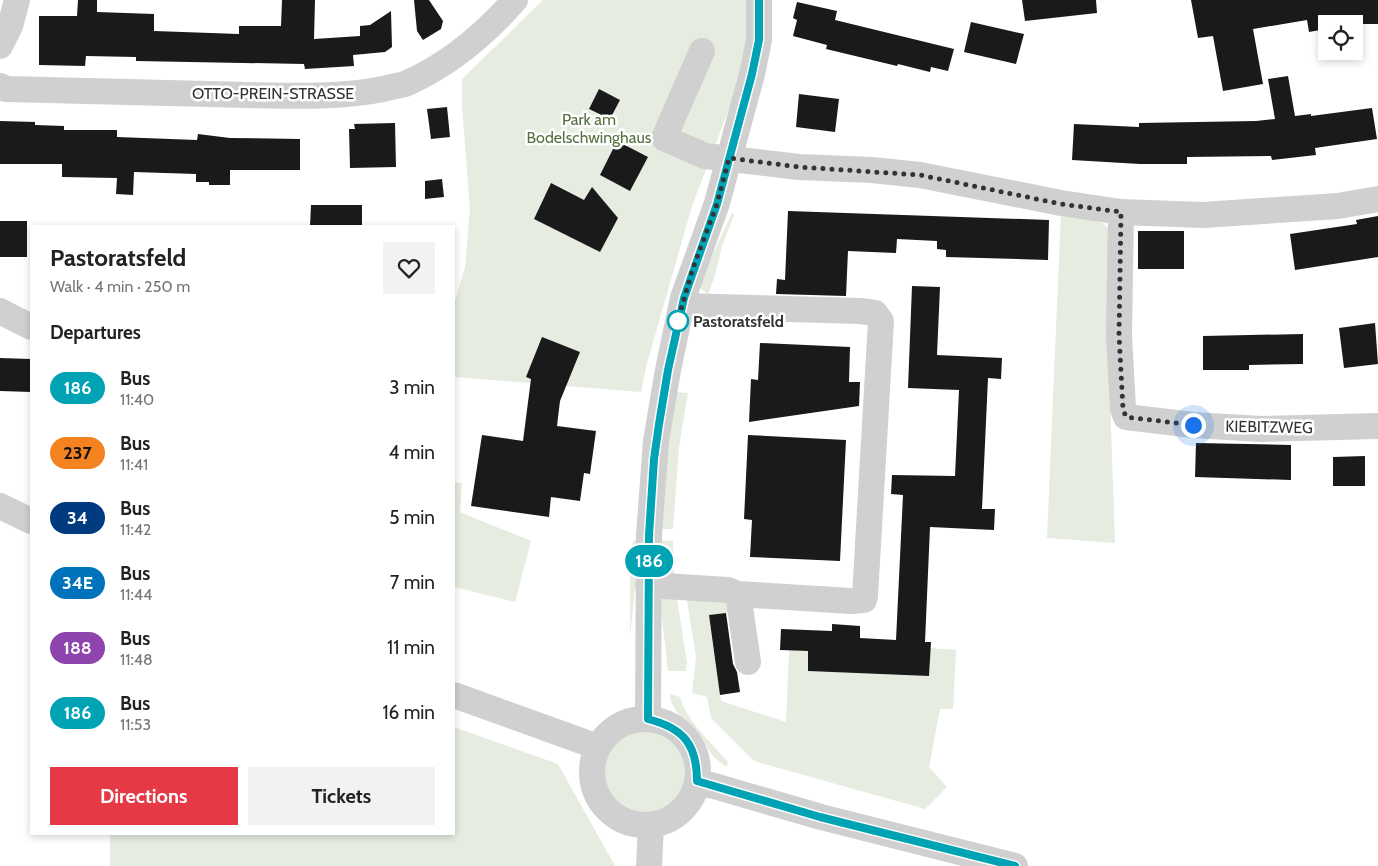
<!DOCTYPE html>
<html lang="en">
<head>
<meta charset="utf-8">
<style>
	body { margin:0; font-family:Cabin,sans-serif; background:#f2f2f2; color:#222; height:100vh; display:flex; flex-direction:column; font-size:19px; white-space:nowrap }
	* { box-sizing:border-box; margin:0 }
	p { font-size:16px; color:#767676 }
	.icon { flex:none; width:28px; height:28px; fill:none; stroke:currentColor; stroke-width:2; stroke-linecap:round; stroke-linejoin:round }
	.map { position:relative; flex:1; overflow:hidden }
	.details { position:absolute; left:30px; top:225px; width:425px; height:610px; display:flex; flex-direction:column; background:#fff; border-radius:0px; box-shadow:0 2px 8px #0003 }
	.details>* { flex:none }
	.badge { padding:0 10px; border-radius:16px; font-size:18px; line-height:32px }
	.fabs { position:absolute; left:1318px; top:15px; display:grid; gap:10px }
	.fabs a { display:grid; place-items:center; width:45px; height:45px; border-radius:0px; background:#fff; box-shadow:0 2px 8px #0003; font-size:25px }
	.you { position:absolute; width:25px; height:25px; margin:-12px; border:4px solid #fff; border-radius:50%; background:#1a73e8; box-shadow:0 0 0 8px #1a73e833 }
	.map>.badge { position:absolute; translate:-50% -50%; box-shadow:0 0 0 2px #fff }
	h2 { padding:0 20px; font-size:19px; line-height:45px }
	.round { display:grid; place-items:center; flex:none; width:52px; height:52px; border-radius:0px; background:#f2f2f2 }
	.overview { display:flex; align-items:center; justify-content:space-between; height:85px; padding:0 20px }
	h1 { font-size:24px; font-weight:700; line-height:38px }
	.cta { display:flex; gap:10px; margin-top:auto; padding:10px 20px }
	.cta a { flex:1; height:58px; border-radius:0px; background:#e63946; color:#fff; font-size:20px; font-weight:700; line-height:58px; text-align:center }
	.cta a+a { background:#f2f2f2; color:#222 }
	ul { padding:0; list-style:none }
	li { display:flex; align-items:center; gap:15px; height:65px; padding:0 20px }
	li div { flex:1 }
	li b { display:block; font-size:19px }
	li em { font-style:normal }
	li .badge { min-width:55px; font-weight:700; text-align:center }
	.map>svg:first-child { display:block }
	.green { fill:#e6ecdf }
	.building { fill:#1a1a1a }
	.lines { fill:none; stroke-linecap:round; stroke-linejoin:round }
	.minor { stroke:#d0d0d0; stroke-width:26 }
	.line-casing { stroke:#fff; stroke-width:11 }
	.line { stroke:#00a3b4; stroke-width:8 }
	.walk { stroke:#333; stroke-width:5; stroke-dasharray:0 9 }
	.stop-dot { fill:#fff; stroke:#00a3b4; stroke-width:2.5 }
	.labels { text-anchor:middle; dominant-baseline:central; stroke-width:5; stroke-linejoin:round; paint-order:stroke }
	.street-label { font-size:16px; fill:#333; stroke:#fff }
	.park-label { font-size:16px; fill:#56703f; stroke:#fff }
	.stop-label { font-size:16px; font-weight:bold; fill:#333; stroke:#fff; text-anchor:start }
</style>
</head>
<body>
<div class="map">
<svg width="1378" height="866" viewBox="0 0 1378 866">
	<rect width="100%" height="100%" fill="#fff"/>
	<path class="green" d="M543 0H748V35L732 101 692 206 646 367 641 392 454 377V304L465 267 470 209 462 106V79Z
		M1061 212 1103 223 1108 229V340L1115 543 1047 538Z
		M732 213 734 215 722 246 715 276 708 294 701 289 699 284Z
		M675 392 688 393 679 447 673 529H658Z
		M454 482 462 483 460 512 531 541 515 602 454 587Z
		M633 540 640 541 630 636V583Z
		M657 540 673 541 674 576H666L658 568Z
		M662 599H677L687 662 686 671H668L661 609Z
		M687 600H723L727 604 729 612 709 616 721 701 786 722 789 650 803 651V643H809L808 671 929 676 930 648 956 650 953 709H940L929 767 947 787 925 809 754 761 711 718 707 697 692 693 696 657Z
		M670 694 680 697C687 722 711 742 728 762L727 767C709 757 708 746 697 732 686 719 671 713 670 694Z
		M454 727 558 764 615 866H110V834H454Z
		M604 773a42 42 0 1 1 84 0a42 42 0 1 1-84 0Z"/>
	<path class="building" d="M78 0H97V12L154 14V31L239 34V26H281L282 0H315L314 39 360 36V26L370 25 391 11 392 47 385 52 353 55 354 66 305 69 304 64 136 61V57L86 56 85 66 39 65V16H77Z
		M414 0H429L443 21 441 29 423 40 417 31Z
		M1022 0H1096L1097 13 1025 21Z
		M1191 0H1378V24H1326V29L1309 32 1307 20 1253 29 1263 84 1223 91 1213 36 1198 38Z
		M797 2 837 11 835 20 954 49 948 71 931 67 930 72 898 64 897 66 826 49 827 45 793 36 797 20 793 18Z
		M971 22 1024 34 1016 64 964 52Z
		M1288 76 1295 116 1311 114V116L1372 108 1377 139 1315 148 1316 155 1272 160 1271 156 1187 157V164H1140L1072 160 1074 124 1139 127V123L1256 121 1275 119 1268 79Z
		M599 89 620 100 610 119 589 109Z
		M799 94 839 99 835 132 796 127Z
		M447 107 450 137 431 139 427 109Z
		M0 121 35 122V125L64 126V130H117V137L197 140 198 134 230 138 300 139V170H230V185H209V182H196V174L134 172 133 195 116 194 117 178 62 177V164H0Z
		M395 123 396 167 350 168 349 129H355L354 124Z
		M617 141 648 157 630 191 600 175Z
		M442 179 444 197 425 199V181Z
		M551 183 584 200 592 187 618 218 600 252 534 219Z
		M311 205H362V226H310Z
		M788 211 1049 220 1048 260 946 257V250L937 249V241L897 239 896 253 848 251 846 296 776 294 777 279 785 280Z
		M1378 216V257L1295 270 1290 234 1357 224 1356 220Z
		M0 221H27V257H0Z
		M1138 231H1184V269H1138Z
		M912 286 940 287 937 355 1002 358 1001 379 988 378 982 509H995L994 530 930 527 925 642H931L929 676 808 671V651L780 650 781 629 832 631V624L860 626V638L896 640 903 495 891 494 892 475 955 476 959 390 908 388Z
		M1375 323 1378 364 1344 368 1339 328Z
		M1303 334V364L1249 365V370H1203V336Z
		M542 337 580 352 560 401 557 426 596 431 590 474 584 473 580 501 551 497 549 517 471 506 482 435 523 441 531 379 526 377Z
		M760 343 850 347 849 382H860L859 406 749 422 751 379 758 380Z
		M0 358 31 359V392L0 391Z
		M748 435 846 440 840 561 750 557 752 520 744 519Z
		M1196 443 1291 445V480L1195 477Z
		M1365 456V486H1333V457Z
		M726 613 733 664 737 672 740 692 720 695 709 615Z"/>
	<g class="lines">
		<path class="minor" d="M0 46 10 26 17 0
			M702 51 664 138 705 156 799 167 872 170 920 175 1061 203 1121 212 1203 215 1338 206 1378 199
			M0 86 6 89C86 91 167 93 248 95 292 96 339 98 383 89 390 87 398 86 405 84 449 65 484 35 515 0
			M1121 212 1119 335 1123 409 1126 417 1193 425 1261 429 1378 426
			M0 311 31 327
			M0 506 31 521
			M648 585 728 590 738 594 851 601 864 600 865 596 881 321 875 313 860 311 682 306
			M738 594 748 662
			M454 695 598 747
			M648 719 649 535 656 441 668 370 683 298 717 203 752 74 759 40V0
			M592 772a53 53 0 1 1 106 0a53 53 0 1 1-106 0Z
			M697 781 821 817 1015 866
			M649 866 651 825"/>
	</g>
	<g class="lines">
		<g class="line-casing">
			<path id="line" d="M759 0V40L752 74 717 204 684 298 668 370 659 424 654 459 649 535 648 719C683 728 697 744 697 781L820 817 1015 866"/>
		</g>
		<use href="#line" class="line"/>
		<path class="walk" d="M678 321 677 323 693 268 717 204 729 158 799 167 920 175 1061 204 1121 212 1119 335 1123 409 1126 417 1193 425"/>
	</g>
	<circle class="stop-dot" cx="678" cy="321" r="10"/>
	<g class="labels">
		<g class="street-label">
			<text x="273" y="93">OTTO-PREIN-STRASSE</text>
			<text transform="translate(1269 427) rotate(1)">KIEBITZWEG</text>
		</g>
		<g class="park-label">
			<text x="589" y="119">Park am<tspan x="589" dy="18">Bodelschwinghaus</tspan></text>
		</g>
		<g class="stop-label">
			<text x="693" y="321">Pastoratsfeld</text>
		</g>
	</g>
</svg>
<div class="fabs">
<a><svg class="icon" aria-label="locate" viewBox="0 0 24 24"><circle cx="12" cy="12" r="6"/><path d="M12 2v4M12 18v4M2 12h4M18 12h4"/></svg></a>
</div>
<div class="you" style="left:1193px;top:425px"></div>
<b class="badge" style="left:649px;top:561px;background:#00a3b4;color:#fff">186</b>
<section class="details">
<div class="overview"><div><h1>Pastoratsfeld</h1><p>Walk · 4 min · 250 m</p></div><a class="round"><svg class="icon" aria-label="heart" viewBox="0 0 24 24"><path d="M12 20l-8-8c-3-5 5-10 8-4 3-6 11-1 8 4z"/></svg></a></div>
<h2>Departures</h2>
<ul>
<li><span class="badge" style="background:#00a3b4;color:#fff">186</span><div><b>Bus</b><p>11:40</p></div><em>3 min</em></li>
<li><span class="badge" style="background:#f58220;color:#111">237</span><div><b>Bus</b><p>11:41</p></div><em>4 min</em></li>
<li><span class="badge" style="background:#003b80;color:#fff">34</span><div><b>Bus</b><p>11:42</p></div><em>5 min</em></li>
<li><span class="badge" style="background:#0072bc;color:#fff">34E</span><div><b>Bus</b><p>11:44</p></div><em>7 min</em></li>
<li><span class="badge" style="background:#8e44ad;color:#fff">188</span><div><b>Bus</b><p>11:48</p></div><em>11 min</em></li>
<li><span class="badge" style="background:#00a3b4;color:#fff">186</span><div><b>Bus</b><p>11:53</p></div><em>16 min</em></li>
</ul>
<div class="cta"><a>Directions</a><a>Tickets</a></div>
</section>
</div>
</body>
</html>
